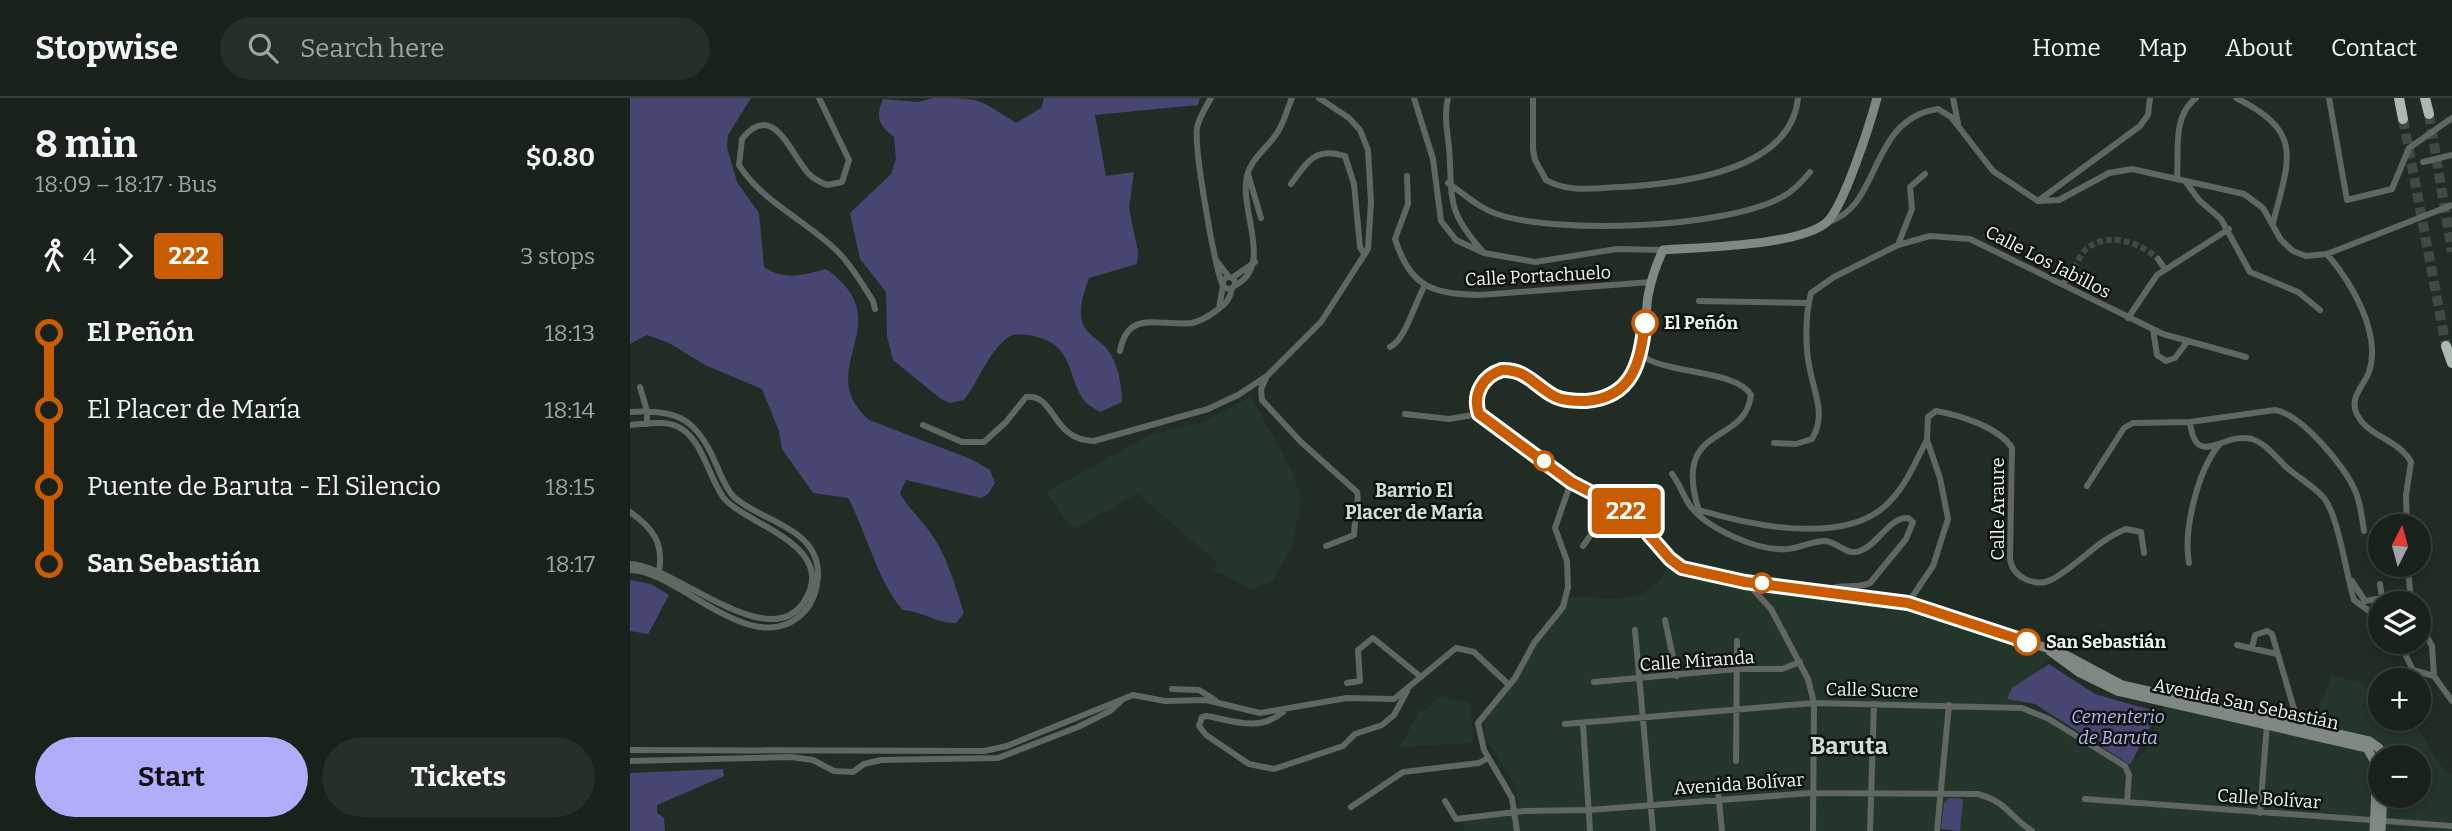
<!DOCTYPE html>
<html lang="en">
<head>
<meta charset="utf-8">
<style>
	body { margin:0; font-family:Bitter,serif; background:#262e28; color:#f1f3f6; height:100vh; display:flex; flex-direction:column; font-size:26px; white-space:nowrap }
	* { box-sizing:border-box; margin:0 }
	p { font-size:23px; color:#9fa3a3 }
	.icon { flex:none; width:38px; height:38px; fill:none; stroke:currentColor; stroke-width:2; stroke-linecap:round; stroke-linejoin:round }
	.map { position:relative; flex:1; overflow:hidden }
	.side { display:flex; flex-direction:column; background:#19211b; width:630px }
	.side>* { flex:none }
	.badge { padding:0 14px; border-radius:5px; font-size:24px; line-height:46px }
	.needle { width:46px; rotate:6deg }
	.fabs { position:absolute; left:1738px; top:416px; display:grid; gap:14px }
	.fabs a { display:grid; place-items:center; width:63px; height:63px; border-radius:50%; background:#19211b; box-shadow:0 4px 10px #0003,0 0 0 2px #373e3a; font-size:35px }
	.map>.badge { position:absolute; translate:-50% -50%; box-shadow:0 0 0 4px #fff }
	.legs { display:flex; align-items:center; gap:10px; height:77px; padding:0 35px; font-size:23px }
	.legs p { margin-inline-start:auto }
	.overview { display:flex; align-items:center; justify-content:space-between; height:119px; padding:0 35px }
	h1 { font-size:38px; font-weight:700; line-height:52px }
	.action { display:flex; gap:14px; margin-top:auto; padding:14px 35px }
	.action a { flex:1; height:80px; border-radius:42px; background:#b0aefa; color:#111; font-size:28px; font-weight:700; line-height:80px; text-align:center }
	.action a+a { background:#262e28; color:#f1f3f6 }
	ul { padding:0 35px; list-style:none }
	li { display:flex; align-items:center; gap:24px; height:77px; font-size:26px }
	li i { display:grid; place-items:center; width:10px; height:100%; margin:0 9px; background:currentColor }
	li i::after { content:''; width:18px; height:18px; margin:-9px; border:5px solid; border-radius:50%; background:#19211b }
	li p { margin-inline-start:auto }
	li:first-child i { background:linear-gradient(#0000 50%,currentColor 0) }
	li:last-child i { background:linear-gradient(currentColor 50%,#0000 0) }
	header { display:flex; align-items:center; gap:42px; box-sizing:border-box; height:98px; padding:0 35px; background:#19211b; border-bottom:2px solid #373e3a }
	header strong { font-size:33px }
	nav { display:flex; gap:38px; margin-inline-start:auto; font-size:24px }
	.search { width:490px; height:63px; background:#262e28; display:flex; align-items:center; gap:18px; box-sizing:border-box; padding:0 24px; border-radius:38px; color:#9fa3a3; font-size:26px }
	main { display:flex; flex:1; min-height:0 }
	.map>svg:first-child { display:block }
	.built { fill:#243529; fill-rule:evenodd }
	.green { fill:#474571 }
	.lines { fill:none; stroke-linecap:round; stroke-linejoin:round }
	.street-tunnel { stroke:#404a43; stroke-width:6; stroke-dasharray:6 3; stroke-linecap:butt }
	.highway-tunnel { stroke:#404a43; stroke-width:10; stroke-dasharray:10 5; stroke-linecap:butt }
	.street { stroke:#606662; stroke-width:6 }
	.secondary { stroke:#7f8882; stroke-width:9 }
	.highway { stroke:#adbab1; stroke-width:10 }
	.line-1-casing { stroke:#fff; stroke-width:16 }
	.line-1 { stroke:#c95b00; stroke-width:10 }
	.stop-1-dot { fill:#fff; stroke:#c95b00; stroke-width:3.5 }
	.labels { text-anchor:middle; dominant-baseline:central; stroke-width:5; stroke-linejoin:round; paint-order:stroke }
	.street-label { font-size:18px; fill:#eff6f1; stroke:#0e130f }
	.stop-label { font-size:18px; font-weight:bold; fill:#eff6f1; stroke:#0e130f; text-anchor:start }
	.park-label { font-size:18px; font-style:italic; fill:#b8b7f8; stroke:#0e130f }
	.neighbourhood-label { font-size:19px; font-weight:bold; fill:#d0ded4; stroke:#0e130f }
	.district-label { font-size:24px; font-weight:bold; fill:#d0ded4; stroke:#0e130f }
</style>
</head>
<body>
<header>
<strong>Stopwise</strong>
<div class="search"><svg class="icon" aria-label="search" viewBox="0 0 24 24"><circle cx="10" cy="10" r="6"/><path d="M15 15l6 6"/></svg>Search here</div>
<nav><a>Home</a><a>Map</a><a>About</a><a>Contact</a></nav>
</header>
<main>
<section class="side">
<div class="overview"><div><h1>8 min</h1><p>18:09 – 18:17 · Bus</p></div><b>$0.80</b></div>
<div class="legs"><svg class="icon" aria-label="walk" viewBox="0 0 24 24"><circle cx="13" cy="4" r="2"/><path d="M13 8l-2 6 4 7M11 14l-3 7M7 12l3-4h3l4 4"/></svg>4<svg class="icon" aria-label="forward" viewBox="0 0 24 24"><path d="M9 5l7 7-7 7"/></svg><b class="badge" style="background:#c95b00;color:#fff">222</b><p>3 stops</p></div>
<ul>
<li><i style="color:#c95b00"></i><b>El Peñón</b><p>18:13</p></li>
<li><i style="color:#c95b00"></i><span>El Placer de María</span><p>18:14</p></li>
<li><i style="color:#c95b00"></i><span>Puente de Baruta - El Silencio</span><p>18:15</p></li>
<li><i style="color:#c95b00"></i><b>San Sebastián</b><p>18:17</p></li>
</ul>
<div class="action"><a>Start</a><a>Tickets</a></div>
</section>
<div class="map">
<svg width="1822" height="733" viewBox="0 0 1822 733">
	<rect width="100%" height="100%" fill="#212c24"/>
	<path class="built" d="M621 298 664 377 671 401 663 447 643 482 622 492 583 472 587 464 508 396 445 430 438 425 416 394 520 337 574 324Z
		M1044 460 1272 504 1412 552 1423 559 1411 567 1415 574 1390 595 1388 609 1396 610 1494 667 1513 656 1537 603 1678 636 1702 577 1728 584 1750 596V621H1782L1810 667 1822 677V733H1315L1304 730 1303 733H834L832 722 890 716 885 687 856 642 853 614 872 597 906 539 941 499 991 501 1011 496 1029 483ZM1750 660H1788V698H1750Z
		M809 599 840 604 843 645 770 649 789 613 796 612Z"/>
	<path class="green" d="M0 0H121L98 37 97 49 107 84 129 115 134 169C156 183 172 177 196 171 273 225 180 270 239 322L341 361 360 372 365 385 358 396 351 400 276 382 270 395C278 410 290 420 300 434 317 457 325 488 334 515L326 525C308 526 292 513 273 512 249 487 236 433 218 400L183 395 152 351 149 333 132 291 75 267 39 245 17 237 0 246Z
		M303 0C351 0 347 0 386 25L411 10 414 0H570L568 7 465 17 476 78 504 74 499 110 508 154 507 166 459 180C455 191 450 206 451 218 453 236 467 239 477 251 488 265 492 287 492 304L470 314C464 310 457 307 453 301 436 274 444 247 403 238 394 236 384 235 377 240 357 256 349 283 334 302L320 305 311 301 263 262 257 238 256 194 230 161 220 115 261 76 266 61 264 39C249 28 245 19 253 1L288 4Z
		M0 482 21 486 39 497 18 536 0 533Z
		M1419 566 1465 596 1528 614 1500 667 1405 606 1377 601 1382 590Z
		M93 671 94 678 27 707V715L34 720 35 733H0V675Z
		M1319 700 1333 701 1330 733 1311 731 1314 705Z"/>
	<g class="lines">
		<path class="street-tunnel" d="M1443 170C1447 165 1451 156 1456 151 1478 133 1510 144 1528 161"/>
		<path class="highway-tunnel" d="M1799 16 1822 154
			M1773 21 1816 248"/>
		<path class="street" d="M189 0 219 62 212 84 197 87C190 84 183 81 178 75 161 57 143 1 112 41L109 67C133 105 176 122 208 154 222 168 232 186 243 203L245 211
			M581 0C576 9 569 19 567 30 564 52 584 164 592 186
			M784 0 803 61 811 123 826 142 854 155C815 111 823 103 819 49 817 33 814 15 818 0
			M903 0V51L905 62 916 82C938 95 965 90 990 89 1047 86 1161 74 1168 0
			M1323 0 1328 25
			M1606 0C1675 34 1659 61 1643 125
			M1699 0 1717 102 1762 91 1779 50 1822 20
			M1793 64 1822 57
			M618 76 631 120
			M777 78 778 106 765 141C780 189 802 196 850 197L1021 184
			M1547 81C1549 54 1542 18 1566 0
			M1555 83 1569 102 1591 121 1620 174 1668 194 1690 212
			M818 85C834 96 849 110 867 116 928 137 1096 130 1152 99 1164 93 1172 84 1180 74
			M661 86C677 65 684 48 715 58L724 86 730 149 734 156
			M1408 103 1510 28 1518 17 1520 0
			M1198 124C1252 109 1238 21 1308 11L1321 19 1363 73 1408 103 1429 102 1479 75 1502 71 1614 96 1633 110 1651 142 1663 153 1676 158 1697 156 1822 107
			M1268 147 1282 111 1280 89 1295 76
			M854 155 905 164 987 151 1033 152
			M1697 156C1721 184 1752 235 1739 274 1734 287 1720 299 1726 314 1735 338 1769 341 1781 364L1776 397 1777 429
			M1528 161 1535 171
			M586 162 599 179
			M593 185a6 6 0 1 1 12 0a6 6 0 1 1-12 0Z
			M602 180 625 164
			M1433 187 1443 170
			M604 188C643 169 612 118 616 84 618 62 636 52 647 35 654 25 657 11 662 0
			M1069 203 1178 205
			M589 210 593 188
			M1498 220 1527 177 1599 131
			M1523 231 1527 257 1536 263 1545 260 1557 244
			M760 249C776 241 785 204 795 187
			M490 253C498 210 531 229 562 225 572 223 579 218 587 212 596 206 600 201 602 190
			M1011 257C1034 276 1108 272 1121 297 1115 350 1039 323 1070 416
			M636 280 631 291 632 302 671 344 727 394C730 402 724 425 724 437L696 448
			M10 289 17 313V326
			M0 314C48 311 67 321 86 366 91 377 95 390 104 399 131 424 190 429 188 479 187 491 183 504 175 513 125 567 49 472 0 472
			M775 316 819 321 849 316
			M1560 324C1566 373 1593 333 1622 341 1635 345 1645 358 1655 368 1667 379 1682 387 1693 399 1708 415 1717 480 1724 502L1750 521
			M0 327C17 326 37 321 52 331 73 345 79 379 93 399 113 426 211 447 174 504 138 558 45 467 0 466
			M293 327 332 344H354L376 324 396 299C426 296 421 342 464 343L578 311 608 297 637 278 691 224 738 151 741 104 738 52 730 32 719 20 689 0
			M1144 345 1166 346 1182 341C1196 318 1185 297 1180 272 1175 250 1175 218 1181 195L1204 179 1268 147 1300 138 1340 141 1533 236 1616 259
			M1042 376C1050 386 1053 398 1061 409 1078 431 1129 454 1158 451 1170 450 1182 443 1195 443 1208 444 1216 458 1230 453 1248 447 1259 419 1278 420L1283 424 1276 441 1240 485C1225 492 1208 484 1195 494
			M1457 388 1494 330 1503 325 1560 324 1645 312C1671 316 1717 370 1726 395 1731 407 1732 421 1734 433
			M1069 412C1119 427 1210 447 1254 409 1275 391 1284 366 1297 342
			M0 414C23 430 34 445 29 474
			M953 448 983 405
			M1559 465C1553 432 1568 372 1589 347
			M1778 467 1781 506
			M1722 483 1735 503 1752 500 1750 486
			M1117 485 1141 511 1178 581 1184 605 1183 733
			M1278 505 1303 468 1318 421 1310 380 1297 342 1298 319 1306 313C1329 317 1369 329 1382 350L1380 460C1382 480 1406 490 1423 481 1449 466 1468 442 1496 431L1511 434 1514 455
			M1035 522 1047 578
			M1788 522 1802 548 1804 578 1822 603
			M1005 532 1023 733
			M1769 544 1783 572 1804 578
			M1607 547 1647 556
			M1622 550 1625 537 1637 533 1642 536 1669 628
			M964 584 1107 571H1152L1170 564
			M717 585 730 583 728 552 743 540 791 579
			M542 591 569 592 585 602
			M653 614C630 634 603 623 577 618L572 619 569 628 576 637 619 666 644 671 713 648 725 636 752 627 764 617 777 593
			M935 626 1184 605 1392 610 1419 621 1495 668 1499 677 1497 704
			M953 626 960 733
			M0 652 354 653 377 648 503 597 535 603 576 602 630 615 717 600 764 601 826 550 844 554 879 587
			M0 663 161 659 183 662 204 673 223 674 234 666 251 662 368 660 448 629 480 613 491 603
			M1106 663 1107 543
			M1088 693 1092 733
			M1455 701 1822 728
			M815 703 826 721 894 713 959 712 1181 695 1348 696C1379 705 1378 718 1402 733
			M721 709 773 674 849 665 858 660
			M1630 715 1637 626
			M887 733 882 700 854 652 848 625 885 580 904 545 933 509 938 489 937 463 925 430 941 384
			M1240 733 1244 606
			M1307 733 1319 607"/>
		<path class="secondary" d="M1247 0C1240 26 1214 108 1197 124 1170 148 1071 149 1033 152 1026 167 1021 182 1018 198 1015 217 1017 239 1011 258 1000 292 969 308 934 301 910 297 899 271 872 272 853 279 842 296 849 316L941 384 999 414 1040 461 1052 470 1115 484 1278 505 1432 555 1492 587 1739 643 1749 650 1753 660
			M1420 553 1450 575 1487 593 1737 650 1747 668 1744 733
			M1751 733 1753 698"/>
		<path class="highway" d="M1769 0 1773 21
			M1795 0 1799 16
			M1816 248 1822 265"/>
	</g>
	<g class="lines">
		<g class="line-1-casing">
			<path id="line-1" d="M1015 225C1010 263 1004 299 956 303 946 303 933 303 924 298 905 288 896 271 872 272 853 278 842 296 849 316L941 384 999 414 1040 461 1052 470 1115 484 1278 505 1397 544"/>
		</g>
		<use href="#line-1" class="line-1"/>
	</g>
	<g class="stop-1-dot">
		<circle cx="1015" cy="225" r="12"/>
		<circle cx="914" cy="363" r="9"/>
		<circle cx="1132" cy="485" r="9"/>
		<circle cx="1397" cy="544" r="12"/>
	</g>
	<g class="labels">
		<g class="street-label">
			<text transform="translate(1418 164) rotate(27)">Calle Los Jabillos</text>
			<text transform="translate(908 178) rotate(-3)">Calle Portachuelo</text>
			<text transform="translate(1368 411) rotate(-90)">Calle Araure</text>
			<text transform="translate(1067 563) rotate(-4)">Calle Miranda</text>
			<text transform="translate(1242 592) rotate(1)">Calle Sucre</text>
			<text transform="translate(1616 606) rotate(12)">Avenida San Sebastián</text>
			<text transform="translate(1109 686) rotate(-4)">Avenida Bolívar</text>
			<text transform="translate(1639 701) rotate(4)">Calle Bolívar</text>
		</g>
		<g class="stop-label">
			<text x="1034" y="225">El Peñón</text>
			<text x="1416" y="544">San Sebastián</text>
		</g>
		<g class="park-label">
			<text x="1488" y="619">Cementerio<tspan x="1488" dy="21">de Baruta</tspan></text>
		</g>
		<g class="neighbourhood-label">
			<text x="784" y="392">Barrio El<tspan x="784" dy="22">Placer de María</tspan></text>
		</g>
		<g class="district-label">
			<text x="1219" y="648">Baruta</text>
		</g>
	</g>
</svg>
<div class="fabs">
<a><svg class="needle" viewBox="-14 -14 28 28"><path d="M0-13l5 13h-10z" fill="#e53935"/><path d="M0 13l5-13h-10z" fill="#9fa3a3"/></svg></a>
<a><svg class="icon" aria-label="layers" viewBox="0 0 24 24"><path d="M12 4l9 5-9 5-9-5zM3 14l9 5 9-5"/></svg></a>
<a>+</a>
<a>−</a>
</div>
<b class="badge" style="left:996px;top:413px;background:#c95b00;color:#fff">222</b>
</div>
</main>
</body>
</html>
